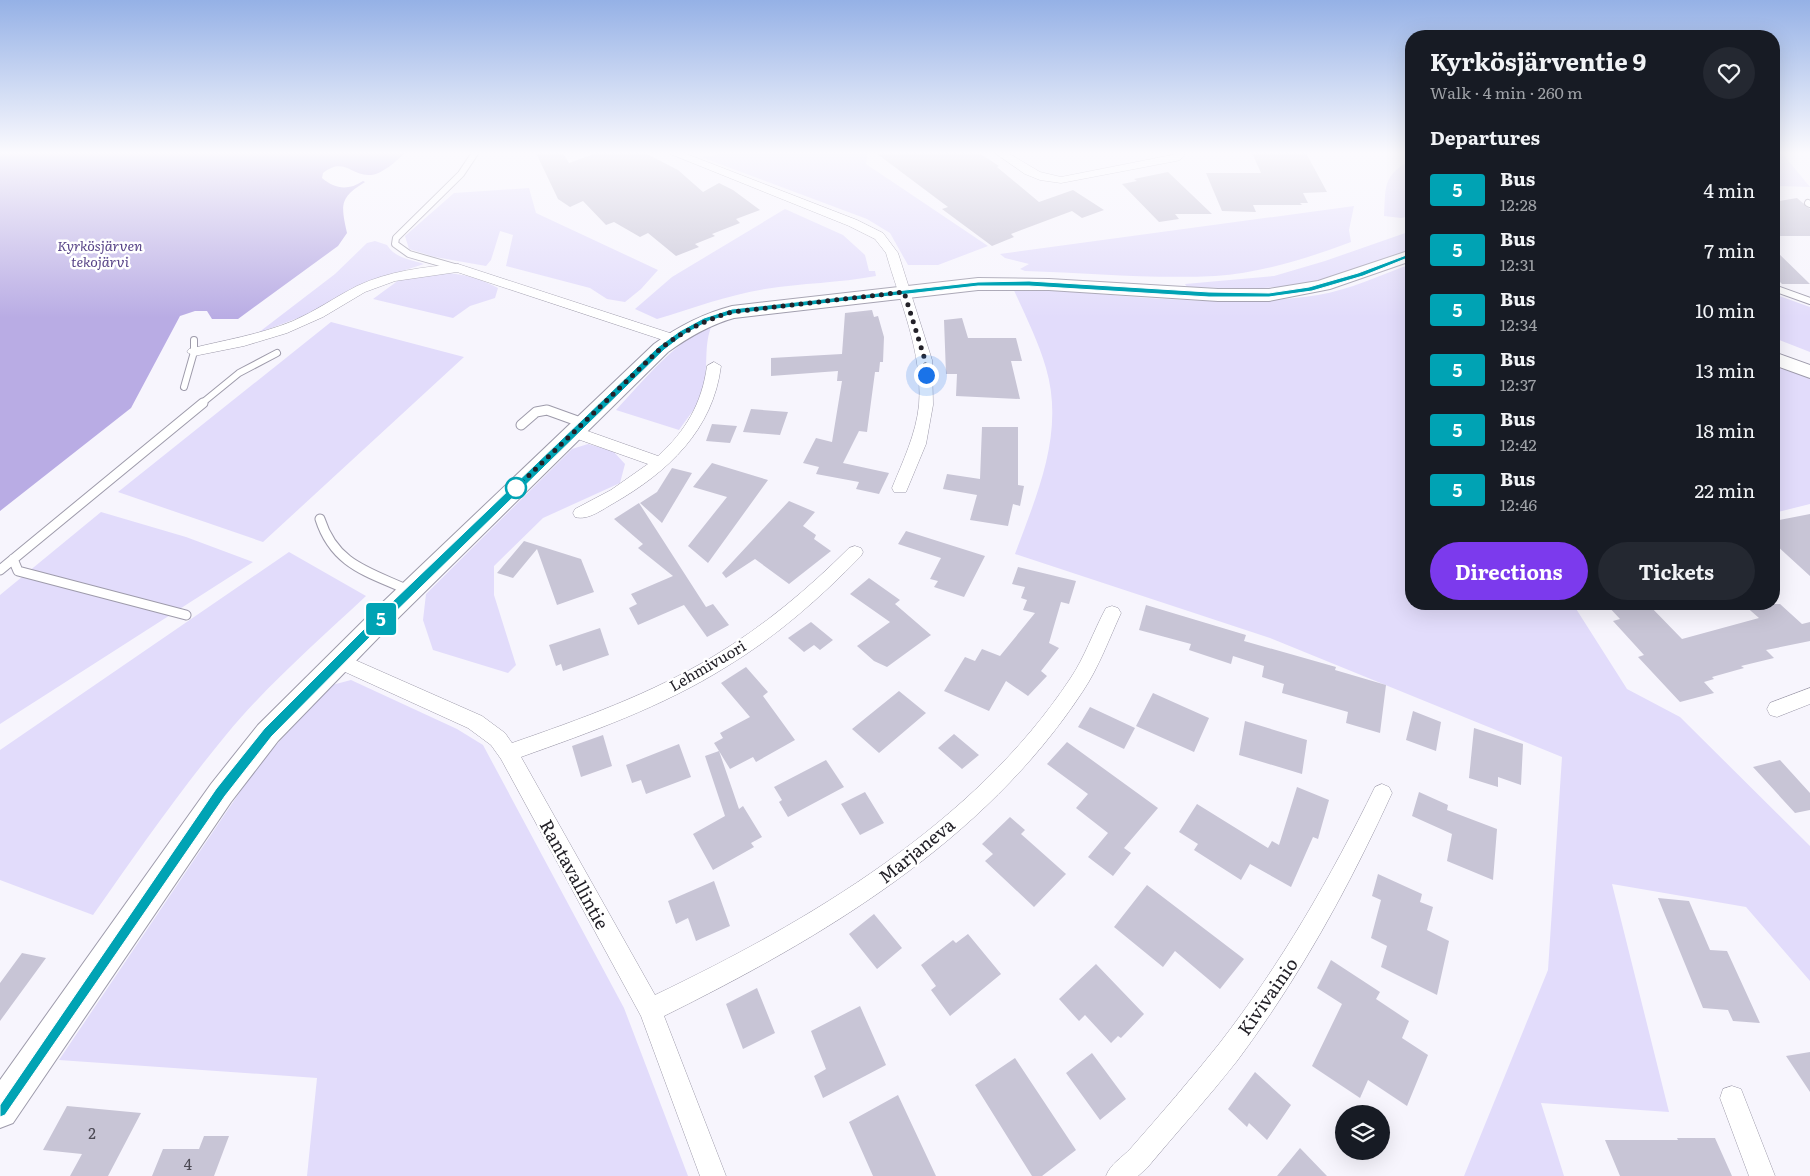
<!DOCTYPE html>
<html lang="en">
<head>
<meta charset="utf-8">
<style>
	body { margin:0; font-family:Literata,serif; background:#242831; color:#f1f3f6; height:100vh; display:flex; flex-direction:column; font-size:19px; white-space:nowrap }
	* { box-sizing:border-box; margin:0 }
	p { font-size:16px; color:#9ea1a6 }
	.icon { flex:none; width:28px; height:28px; fill:none; stroke:currentColor; stroke-width:2; stroke-linecap:round; stroke-linejoin:round }
	.map { position:relative; flex:1; overflow:hidden }
	.panel { position:absolute; left:1405px; top:30px; width:375px; height:580px; display:flex; flex-direction:column; background:#171b24; border-radius:20px; box-shadow:0 5px 20px #0002 }
	.panel>* { flex:none }
	.badge { padding:0 10px; border-radius:4px; font-size:18px; line-height:32px }
	.controls { position:absolute; left:1335px; top:1105px; display:grid; gap:10px }
	.controls a { display:grid; place-items:center; width:55px; height:55px; border-radius:50%; background:#171b24; box-shadow:0 5px 20px #0002; font-size:25px }
	.you { position:absolute; width:25px; height:25px; margin:-12px; border:4px solid #fff; border-radius:50%; background:#1a73e8; box-shadow:0 0 0 8px #1a73e833 }
	.map>.badge { position:absolute; translate:-50% -50%; box-shadow:0 0 0 2px #fff }
	h2 { padding:0 25px; font-size:19px; line-height:45px }
	.round { display:grid; place-items:center; flex:none; width:52px; height:52px; border-radius:26px; background:#242831 }
	.headline { display:flex; align-items:center; justify-content:space-between; height:85px; padding:0 25px }
	h1 { font-size:24px; font-weight:700; line-height:38px }
	.button { display:flex; gap:10px; margin-top:auto; padding:10px 25px }
	.button a { flex:1; height:58px; border-radius:30px; background:#7c3aed; color:#fff; font-size:20px; font-weight:700; line-height:58px; text-align:center }
	.button a+a { background:#242831; color:#f1f3f6 }
	ul { padding:0; list-style:none }
	li { display:flex; align-items:center; gap:15px; height:60px; padding:0 25px }
	li div { flex:1 }
	li b { display:block; font-size:19px }
	li em { font-style:normal }
	li .badge { min-width:55px; font-weight:700; text-align:center }
	.map>svg:first-child { display:block }
	.green { fill:#e2dcfb }
	.water { fill:#b9ace4 }
	.building { fill:#c8c5d6 }
	.lines { fill:none; stroke-linecap:round; stroke-linejoin:round }
	.lane-far1-casing { stroke:#9e9bab; stroke-width:8 }
	.lane-casing { stroke:#9e9bab; stroke-width:11 }
	.street-casing { stroke:#9e9bab; stroke-width:1 }
	.secondary-casing { stroke:#9e9bab; stroke-width:2 }
	.lane-far1 { stroke:#fff; stroke-width:6 }
	.lane { stroke:#fff; stroke-width:9 }
	.street { fill:#fff; fill-rule:evenodd }
	.secondary { fill:#fff; fill-rule:evenodd }
	.line { fill:#00a3b4; stroke:#fff }
	.walk { stroke:#232128; stroke-width:5; stroke-dasharray:0 9 }
	.stop-dot { fill:#fff; stroke:#00a3b4; stroke-width:2.5 }
	.labels { text-anchor:middle; dominant-baseline:central; stroke-width:5; stroke-linejoin:round; paint-order:stroke }
	.far-water-label { font-size:14px; font-style:italic; fill:#574387; stroke:#fff }
	.street-label { font-size:15px; fill:#232128; stroke:#fff }
	.near-number-label { font-size:15px; fill:#4c4a54 }
	.near-street-label { font-size:18px; fill:#232128; stroke:#fff }
</style>
</head>
<body>
<div class="map">
<svg width="1810" height="1176" viewBox="0 0 1810 1176">
	<rect width="100%" height="100%" fill="#f7f5fd"/>
	<path class="green" d="M729 153H868L866 164 988 246 938 265H908L890 233 867 219 701 157Z
		M1774 153H1782L1810 187 1774 186Z
		M1409 161 1411 165V216L1401 218 1384 216C1386 187 1382 177 1409 161Z
		M529 188 536 213 658 270 641 289 625 302 607 299 590 288 506 266 513 235 500 231 491 260 486 266 435 257 409 249 405 236 454 193Z
		M1354 206 1349 230 1351 242C1308 258 1262 273 1215 276 1152 279 1088 273 1025 271L1020 269 1029 264 1005 258 1000 254Z
		M785 209 843 235 865 255 869 271H875L876 276C839 283 802 283 765 289 728 295 693 308 657 319L635 309 672 277Z
		M1411 231V249C1376 261 1342 276 1306 283 1267 291 1226 288 1187 287L1185 284 1274 276 1325 261Z
		M375 241 387 245C396 259 410 259 424 264L365 283 314 312 258 333 335 274 367 243Z
		M1411 264V604H1573L1627 689 1680 717 1810 846V981L1746 907 1612 884 1669 1112 1541 1103 1564 1176H1464L1548 970 1562 757 1270 638 1015 554C1037 494 1065 433 1046 368 1038 340 1024 313 1012 286 1110 294 1220 310 1318 295 1349 290 1381 275 1411 264Z
		M445 273C465 274 481 279 498 288L495 298 470 306 453 318 373 299 403 277Z
		M1774 294 1810 307V352L1774 338Z
		M331 322 464 357 263 542 118 492Z
		M712 325C703 345 709 368 703 390 700 404 687 418 679 430L616 410C644 380 674 342 712 325Z
		M1774 364 1810 378V504L1774 513Z
		M588 444 613 451 625 464 620 483 543 518 494 566V595L516 665 508 673 433 650 423 620 426 594 572 449Z
		M101 512 186 537 253 562 0 724V595Z
		M289 552 366 596C318 641 267 685 226 735 178 793 136 854 93 915L0 880V750Z
		M351 680 457 729 483 745 624 1008 688 1176H307L317 1078 59 1060 260 762 332 685Z"/>
	<path class="water" d="M0 153H405C396 161 381 176 368 175 350 174 343 157 323 173L322 178C335 189 348 191 363 181L365 182C339 198 341 205 347 233L338 246 238 319H212L207 311H195L180 316 131 408 0 511Z"/>
	<path class="building" d="M536 153H563L569 163 597 153H645L678 170 703 192 719 183 733 190 760 210 736 219 740 223 712 234 715 236 695 244 699 247 676 256 648 233 640 237 614 222 606 225 583 201 570 207 558 199Z
		M876 153H979L999 166 997 167 1039 202 1073 190 1104 210 1082 218 1072 211 1011 234 1014 237 992 246 942 209 948 207Z
		M1252 153H1306L1327 192 1303 193 1308 203H1300L1302 205H1253L1256 212 1222 211 1206 173H1261Z
		M1168 172 1212 214H1175L1179 219 1159 222 1122 184 1137 181 1134 179Z
		M1797 198 1810 209V236H1774V202Z
		M1774 249 1810 284H1782L1774 276Z
		M872 310 874 317 878 316 884 337 883 362H880L879 372H875L867 432 859 431 843 463 889 473 879 494 856 489 859 482 816 474 819 467 803 463 816 438 832 442 842 381H837L838 371 771 376V358L842 354 845 313Z
		M962 318 968 338H1016L1022 361H1011L1020 399 956 396 957 374H946L944 320Z
		M751 409 788 412 780 435 743 432Z
		M712 424 737 426 730 443 706 441Z
		M982 427H1018V485L1024 486 1020 506 1013 504 1008 526 970 520 977 495 943 489 947 474 980 479Z
		M712 463 768 480 708 563 688 546 727 497 693 487Z
		M672 468 692 473 662 523 640 503 657 492Z
		M789 501 815 512 803 526 816 535 814 539 831 551 789 584 755 559 726 578 722 573Z
		M639 503 706 607 713 604 729 625 707 637 684 605 638 625 629 608 637 604 631 594 673 576 638 548 643 544 614 519Z
		M1810 514V576L1774 543V521Z
		M906 531 985 556 964 597 934 587 938 581 930 579 941 558 898 544Z
		M524 541 581 559 594 592 557 605 537 549 513 578 497 573Z
		M1018 567 1076 581 1069 604 1061 602 1049 643 1059 648 1041 671 1047 676 1028 696 1006 681 989 711 944 691 965 657 975 661 982 649 1000 656 1035 613 1023 610 1027 600 1021 598 1025 587 1012 584Z
		M869 578 900 600 895 604 931 635 887 667 874 661 857 646 890 622 850 594Z
		M1606 604H1648L1682 639 1759 618 1743 604H1780L1802 624 1810 622V641L1766 650 1774 658 1741 666 1744 668 1712 677 1714 679 1704 682 1714 693 1680 702 1638 657 1644 655 1613 621 1620 619Z
		M1146 605 1246 635 1244 641 1336 667 1335 670 1386 685 1380 733 1346 723 1348 712 1282 693 1284 684 1262 677 1264 666 1233 656 1231 664 1189 650 1191 644 1139 630Z
		M811 622 833 640 820 650 814 645 804 652 788 638Z
		M600 628 609 655 563 671 561 664 556 666 549 645Z
		M746 667 768 692 763 696 795 740 756 762 753 757 730 769 719 751 739 809 743 806 762 837 751 843 754 847 713 870 693 834 725 816 705 756 719 751 714 743 723 738 720 733 750 717 721 683Z
		M899 691 926 713 879 753 852 729Z
		M1153 693 1209 718 1194 752 1136 726Z
		M1090 707 1135 728 1124 749 1078 727Z
		M1413 711 1441 722 1436 751 1406 740Z
		M1245 721 1307 740 1302 774 1239 755Z
		M1474 728 1523 744 1521 785 1498 777V787L1469 778Z
		M954 734 979 755 962 769 938 748Z
		M603 735 612 766 581 777 572 746Z
		M1067 742 1158 808 1124 848 1131 853 1113 876 1088 857 1108 833 1076 808 1088 794 1047 764Z
		M679 744 691 777 646 794 641 780 632 783 626 765Z
		M826 760 844 787 788 817 779 802 782 800 774 787Z
		M1780 760 1810 793V810L1795 813 1753 767Z
		M1297 787 1329 800 1318 839 1313 837 1291 887 1250 864 1241 880 1194 850 1198 844 1179 832 1197 804 1268 848 1272 841 1279 845Z
		M865 792 884 823 860 835 841 804Z
		M1419 792 1448 805 1447 810 1497 829 1493 880 1447 861 1452 834 1412 816Z
		M1010 817 1025 830 1021 834 1066 874 1034 907 985 861 993 854 982 844Z
		M1378 874 1422 894 1420 902 1433 907 1427 930 1449 941 1437 995 1381 967 1387 946 1371 938 1381 900 1372 896Z
		M714 881 730 926 696 941 688 918 676 924 668 901Z
		M1147 885 1244 959 1220 989 1175 951 1163 967 1114 927Z
		M1658 898 1689 901 1710 950 1727 951 1760 1023 1733 1021 1728 1010 1703 1008Z
		M874 914 902 948 877 969 849 934Z
		M968 934 1001 974 950 1016 931 990 936 986 921 965 953 940 956 943Z
		M22 953 46 958 0 1021V983Z
		M1331 960 1380 992 1376 999 1409 1021 1402 1038 1428 1055 1407 1106 1368 1080 1360 1098 1312 1066 1342 1004 1317 988Z
		M1096 964 1144 1014 1121 1038 1118 1036 1111 1043 1085 1015 1079 1021 1059 999Z
		M757 988 775 1033 743 1049 726 1004Z
		M860 1006 886 1065 823 1098 814 1076 826 1069 811 1031Z
		M1810 1052V1092L1786 1056Z
		M1092 1053 1126 1099 1100 1120 1066 1073Z
		M1015 1058 1076 1150 1042 1176H1032L975 1085Z
		M1255 1072 1291 1105 1267 1140 1249 1123 1247 1127 1228 1109Z
		M898 1095 936 1176H873L849 1122Z
		M67 1106 141 1113 108 1176H70L82 1154 43 1150Z
		M204 1136H229L214 1176H152L163 1149H199Z
		M1677 1138H1715L1732 1176H1620L1605 1140H1678Z
		M1300 1148 1327 1176H1277Z"/>
	<g class="lines">
		<g class="lane-far1-casing">
			<path id="lane-far1" d="M1808 203 1810 204
				M458 268 409 254 395 244 396 238 461 174 475 153
				M1774 288 1810 301
				M184 387 194 352V340
				M201 404 239 373 277 353"/>
		</g>
		<g class="lane-casing">
			<path id="lane" d="M521 425 536 412 547 410 583 423
				M320 519C335 566 370 572 410 591
				M13 559 18 571 186 615
				M0 570 203 403"/>
		</g>
		<g class="street-casing">
			<path id="street" d="M668 153H684L857 220 883 233 898 253 932 360 933 405 926 444 906 492H894L892 488C903 461 916 434 919 405 923 353 900 302 886 253L875 239 849 226Z
				M995 153H1008L1040 172 1061 177 1172 155 1174 153H1186L1180 160 1176 161 1061 183 1040 180 1025 174Z
				M458 264 679 336 681 339 679 342H669L457 272 395 281 365 292 323 317 287 333 244 346 194 356 187 352 189 349C224 340 259 335 293 321 316 311 335 297 357 286 389 271 423 267 458 264Z
				M714 362 721 366C713 430 668 472 614 503 603 509 588 521 575 517L573 513 575 509 611 490 648 464 569 436 566 432 569 428H579L658 456C686 431 702 403 707 366Z
				M855 546 861 548 863 552 861 556C820 598 776 637 726 667 662 707 591 732 521 757L655 995C808 922 974 824 1070 679 1085 657 1093 632 1106 608L1112 606 1118 608 1121 613C1109 639 1099 667 1083 691 984 842 822 938 664 1016L726 1176H700L641 1016 501 759 491 745 468 728 332 666 330 661 332 656 339 653 346 656 482 716 505 733 512 743C581 719 651 694 714 656 764 626 808 589 849 548Z
				M1810 688V704L1777 717 1770 715 1767 709 1770 703Z
				M1382 784 1389 787 1392 793C1349 887 1299 978 1237 1061 1208 1098 1177 1132 1147 1168L1138 1176H1106C1111 1163 1122 1158 1131 1148 1161 1114 1191 1079 1219 1044 1281 964 1331 877 1375 787Z
				M1732 1086 1741 1089 1775 1176H1749L1720 1098 1723 1089Z"/>
		</g>
		<g class="secondary-casing">
			<path id="secondary" d="M1411 250V261L1330 289 1269 301H1218L1049 290H978L734 318C709 325 689 337 668 352L382 634 278 741 231 802 13 1123 0 1128V1080L211 784 258 725 364 620 654 344C679 326 702 314 732 306L978 278 1049 279 1218 289H1269L1318 281Z
				M1774 352 1810 365V378L1774 365Z"/>
		</g>
		<use href="#lane-far1" class="lane-far1"/>
		<use href="#lane" class="lane"/>
		<use href="#street" class="street"/>
		<use href="#secondary" class="secondary"/>
	</g>
	<linearGradient id="sky" x2="0" y2="1"><stop stop-color="#95b1e6"/><stop offset="0.48" stop-color="#fbfafe"/><stop offset="1" stop-color="#fbfafe" stop-opacity="0"/></linearGradient>
	<rect width="1810" height="318" fill="url(#sky)"/>
	<path class="line" d="M1409 254 1415 255 1363 276 1312 291 1269 297H1209L1029 286H978L733 314 709 321 685 334 664 350 377 630 272 736 225 796 5 1115 0 1117V1105L216 789 264 729 369 624 658 347 680 331 704 318 732 309 978 282 1029 281 1209 292 1269 293 1309 287 1358 273Z"/>
	<g class="lines">
		<path class="walk" d="M516 488 661 348C684 331 705 320 732 312L904 292 925 360 926 375"/>
	</g>
	<circle class="stop-dot" cx="516" cy="488" r="10"/>
	<g class="labels">
		<g class="far-water-label">
			<text x="100" y="245">Kyrkösjärven<tspan x="100" dy="16">tekojärvi</tspan></text>
		</g>
		<g class="street-label">
			<text transform="translate(707 665) rotate(-30)">Lehmivuori</text>
		</g>
		<g class="near-number-label">
			<text x="92" y="1132">2</text>
			<text x="188" y="1163">4</text>
		</g>
		<g class="near-street-label">
			<text transform="translate(916 850) rotate(-39)">Marjaneva</text>
			<text transform="translate(575 874) rotate(61)">Rantavallintie</text>
			<text transform="translate(1267 996) rotate(-55)">Kivivainio</text>
		</g>
	</g>
</svg>
<div class="controls">
<a><svg class="icon" aria-label="layers" viewBox="0 0 24 24"><path d="M12 4l9 5-9 5-9-5zM3 14l9 5 9-5"/></svg></a>
</div>
<div class="you" style="left:926px;top:375px"></div>
<b class="badge" style="left:381px;top:619px;background:#00a3b4;color:#fff">5</b>
<section class="panel">
<div class="headline"><div><h1>Kyrkösjärventie 9</h1><p>Walk · 4 min · 260 m</p></div><a class="round"><svg class="icon" aria-label="heart" viewBox="0 0 24 24"><path d="M12 20l-8-8c-3-5 5-10 8-4 3-6 11-1 8 4z"/></svg></a></div>
<h2>Departures</h2>
<ul>
<li><span class="badge" style="background:#00a3b4;color:#fff">5</span><div><b>Bus</b><p>12:28</p></div><em>4 min</em></li>
<li><span class="badge" style="background:#00a3b4;color:#fff">5</span><div><b>Bus</b><p>12:31</p></div><em>7 min</em></li>
<li><span class="badge" style="background:#00a3b4;color:#fff">5</span><div><b>Bus</b><p>12:34</p></div><em>10 min</em></li>
<li><span class="badge" style="background:#00a3b4;color:#fff">5</span><div><b>Bus</b><p>12:37</p></div><em>13 min</em></li>
<li><span class="badge" style="background:#00a3b4;color:#fff">5</span><div><b>Bus</b><p>12:42</p></div><em>18 min</em></li>
<li><span class="badge" style="background:#00a3b4;color:#fff">5</span><div><b>Bus</b><p>12:46</p></div><em>22 min</em></li>
</ul>
<div class="button"><a>Directions</a><a>Tickets</a></div>
</section>
</div>
</body>
</html>
